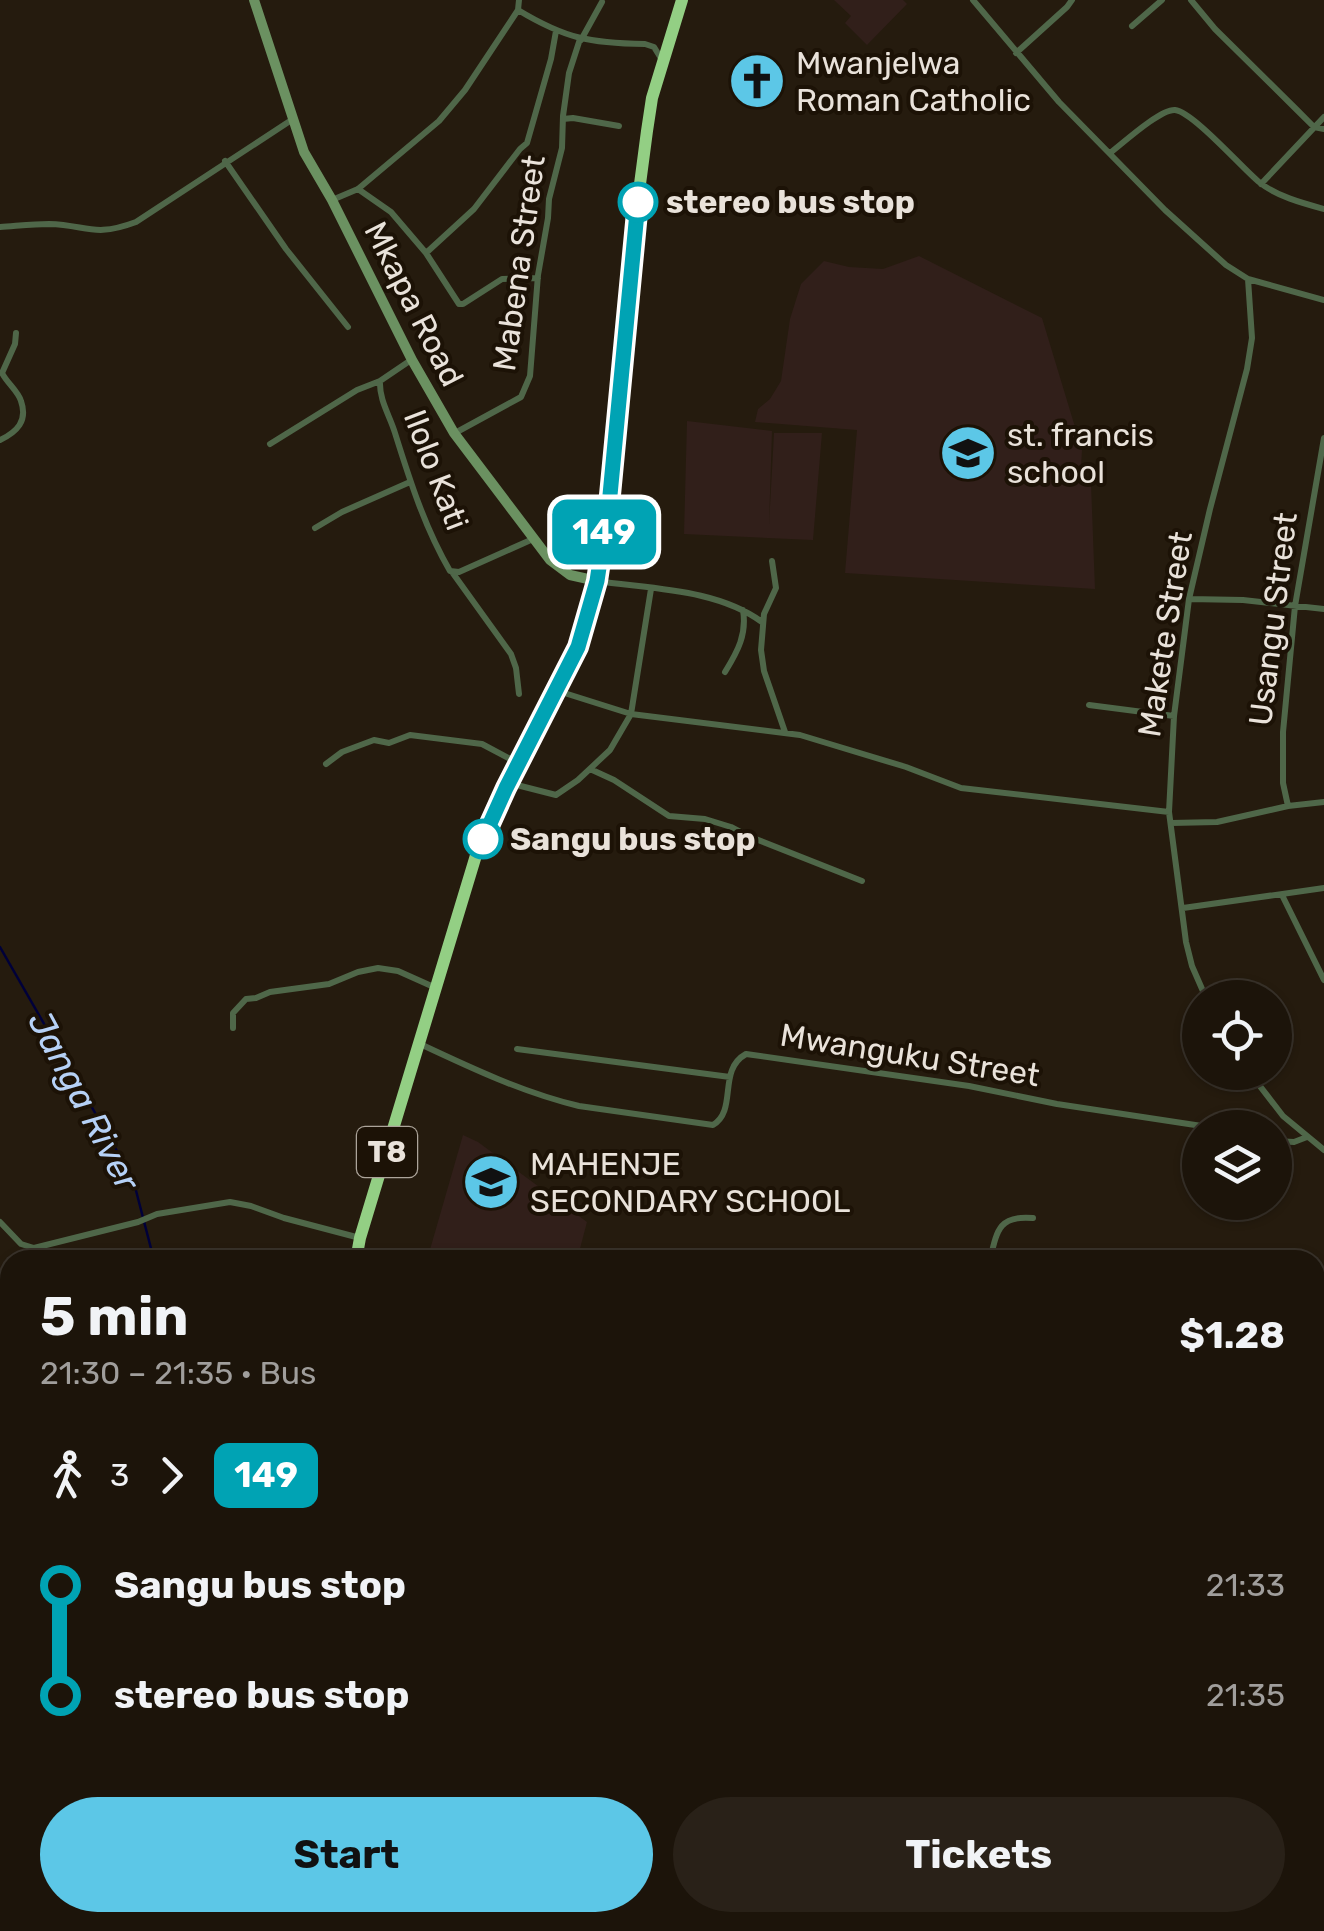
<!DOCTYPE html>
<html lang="en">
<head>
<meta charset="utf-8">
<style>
	body { margin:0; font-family:Rubik,sans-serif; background:#292118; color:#f1f3f6; height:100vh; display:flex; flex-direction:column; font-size:38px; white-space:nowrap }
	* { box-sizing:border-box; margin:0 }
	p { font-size:32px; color:#a09e9c }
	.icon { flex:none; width:55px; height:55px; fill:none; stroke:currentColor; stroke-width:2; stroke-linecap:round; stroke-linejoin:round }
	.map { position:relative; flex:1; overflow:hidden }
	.sheet { position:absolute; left:0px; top:1250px; width:1325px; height:682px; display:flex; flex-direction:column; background:#1c140a; border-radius:30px 30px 0 0; box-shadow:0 2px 8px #0004,0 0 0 2px #3a332b }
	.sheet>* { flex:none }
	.badge { padding:0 20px; border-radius:15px; font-size:35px; line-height:65px }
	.buttons { position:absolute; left:1182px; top:980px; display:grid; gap:20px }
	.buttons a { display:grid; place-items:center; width:110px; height:110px; border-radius:50%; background:#1c140a; box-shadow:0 2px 8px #0004,0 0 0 2px #3a332b; font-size:50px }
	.map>.badge { position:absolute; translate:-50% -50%; box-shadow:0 0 0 5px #fff }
	.legs { display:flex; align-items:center; gap:15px; height:110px; padding:0 40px; font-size:32px }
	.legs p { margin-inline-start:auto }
	.headline { display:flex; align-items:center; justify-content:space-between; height:170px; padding:0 40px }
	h1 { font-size:55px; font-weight:700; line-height:75px }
	.button { display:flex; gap:20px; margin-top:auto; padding:20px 40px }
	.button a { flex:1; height:115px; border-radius:60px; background:#5cc7e7; color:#111; font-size:40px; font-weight:700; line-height:115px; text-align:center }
	.button a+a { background:#292118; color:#f1f3f6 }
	ul { padding:0 40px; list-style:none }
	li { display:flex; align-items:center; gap:35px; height:110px; font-size:38px }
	li i { display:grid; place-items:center; width:15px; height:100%; margin:0 12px; background:currentColor }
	li i::after { content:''; width:25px; height:25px; margin:-12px; border:8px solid; border-radius:50%; background:#1c140a }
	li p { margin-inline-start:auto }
	li:first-child i { background:linear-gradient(#0000 50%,currentColor 0) }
	li:last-child i { background:linear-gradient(currentColor 50%,#0000 0) }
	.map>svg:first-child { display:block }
	.education { fill:#311f1a }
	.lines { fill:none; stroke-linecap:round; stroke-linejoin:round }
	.stream { stroke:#000039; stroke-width:2.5 }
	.street { stroke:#4f6749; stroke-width:6 }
	.secondary { stroke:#6b9161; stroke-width:10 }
	.highway { stroke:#93cf84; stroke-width:12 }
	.line-1-casing { stroke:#fff; stroke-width:22 }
	.line-1 { stroke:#00a3b4; stroke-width:15 }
	.stop-1-dot { fill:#fff; stroke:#00a3b4; stroke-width:5 }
	.labels { text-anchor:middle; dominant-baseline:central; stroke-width:8; stroke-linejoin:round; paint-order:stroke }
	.shield { fill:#1c1206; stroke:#aca49a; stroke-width:2.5 }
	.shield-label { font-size:30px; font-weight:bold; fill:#e9e2da }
	.poi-label { font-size:32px; fill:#e9e2da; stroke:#1c1206; text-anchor:start }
	.stop-label { font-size:32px; font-weight:bold; fill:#e9e2da; stroke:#1c1206; text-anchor:start }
	.street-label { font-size:32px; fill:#e9e2da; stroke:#1c1206 }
	.water-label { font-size:35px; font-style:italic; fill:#b6d1f6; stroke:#1c1206 }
</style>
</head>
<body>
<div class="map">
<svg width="1324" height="1931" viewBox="0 0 1324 1931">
	<rect width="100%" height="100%" fill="#251b0e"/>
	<path class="education" d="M834 0H903L907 4 867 45 845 23 851 16Z
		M919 256 1042 318 1082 450 1080 484H1091L1095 589 845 573 857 430 755 422 758 409 770 399 781 381 790 319 801 284 824 261 849 267 883 269Z
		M687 421 772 431 769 525 774 433H822L813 540 684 534Z
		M463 1135 478 1142 587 1222 577 1260H427Z
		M1029 1922 1036 1931H623L620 1923Z"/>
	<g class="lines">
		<path class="stream" d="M0 947 133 1179 154 1260
			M0 1754 10 1753
			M605 1922 609 1931"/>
		<path class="street" d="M973 0 1059 102 1165 210 1226 265 1248 279 1324 300
			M1191 0 1215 29 1297 110 1314 127 1324 129
			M518 10C566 39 590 43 645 44L654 47 662 60
			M1132 26 1162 0
			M581 40 602 2
			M1016 53 1067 7 1072 0
			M563 119 573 118 619 126
			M1110 153C1122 144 1160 109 1175 110 1193 112 1242 168 1259 182 1276 196 1302 203 1324 209
			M225 161 286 249 348 327
			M1261 184 1324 117
			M358 189 391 212 426 253 459 304H463L502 279 538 278
			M332 200 358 189 439 121 465 90 518 10 519 0
			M0 227C16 226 33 224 49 224 88 225 93 238 136 222L293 119
			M426 253 474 209 520 149 527 143 551 59 556 31
			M380 381C379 400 390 416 395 433 410 481 425 528 450 571L459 572 533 539
			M455 433 521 397 530 376 538 275 548 218 549 199 562 148 563 116 569 73 580 39
			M0 440C17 432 28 421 21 401 18 391 7 383 2 373L15 344 16 333
			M270 444 357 390 380 381 411 360
			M315 528 342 512 410 482
			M772 561 776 588 764 614 761 650 764 671 785 732
			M452 572 511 654 516 668 519 694
			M597 581C652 589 717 589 762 622
			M1189 599 1243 600 1324 609
			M725 672C738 651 747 634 743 610
			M558 691 631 714 800 735 906 767 961 788 1169 812
			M1089 705 1174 716
			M326 764 342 752 374 740 389 743 410 735 482 744 518 763
			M590 769 614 780 669 816 705 819 731 827 748 836 862 881
			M509 783 556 795 578 780 610 750 631 714 651 589
			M1288 806 1283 783V732L1295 606 1324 438
			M1171 823 1217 822 1288 806 1324 802
			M1282 895 1324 980
			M1183 908 1324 888
			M1206 998 1192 966 1186 942 1169 812 1174 716 1189 599 1210 509 1247 369 1252 338 1248 279
			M233 1028V1013L246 999 256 998 270 992 329 984 358 972 378 968 398 971 436 988
			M420 1044C471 1068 524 1093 579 1106L713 1125C738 1110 717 1070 746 1054L969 1086 1057 1104 1215 1128
			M517 1049 730 1077
			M1249 1072 1283 1116 1324 1150
			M1275 1141 1294 1142 1307 1137
			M0 1222 21 1244 34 1248 138 1222 157 1214 230 1202 251 1206 284 1218 360 1238
			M990 1260C997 1230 999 1215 1033 1218
			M0 1360 10 1374
			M1315 1396 1324 1399
			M1315 1551 1324 1552
			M1315 1645 1324 1646
			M1315 1697 1324 1699
			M1315 1774 1324 1743
			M1315 1834 1324 1835
			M1315 1859 1324 1863
			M0 1901 10 1905
			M40 1922 41 1931
			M1265 1922 1266 1931
			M260 1931 273 1922"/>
		<path class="secondary" d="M254 0 304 152 332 200 412 360 454 433 550 560 570 575 597 581
			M1315 1459H1324
			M370 1922 381 1931
			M190 1931 196 1922"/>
		<path class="highway" d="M356 1260 360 1238 477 852 506 788 578 647 597 581 610 495 633 237 647 131 652 98 682 0
			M0 1644 10 1646"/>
	</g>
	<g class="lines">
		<g class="line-1-casing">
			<path id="line-1" d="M483 839 506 788 578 647 597 581 610 495 638 202"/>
		</g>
		<use href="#line-1" class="line-1"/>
	</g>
	<defs>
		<g id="church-disc" transform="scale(2.875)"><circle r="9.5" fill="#5cc7e7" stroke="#1c1206"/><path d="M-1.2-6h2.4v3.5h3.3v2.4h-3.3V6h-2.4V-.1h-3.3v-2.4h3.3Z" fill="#111"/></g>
		<g id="school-disc" transform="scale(2.875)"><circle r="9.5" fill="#5cc7e7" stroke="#1c1206"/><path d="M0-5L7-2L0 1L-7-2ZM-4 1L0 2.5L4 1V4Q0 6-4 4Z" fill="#111"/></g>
	</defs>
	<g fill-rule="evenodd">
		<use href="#church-disc" x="757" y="81"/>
		<use href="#school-disc" x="968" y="453"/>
		<use href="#school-disc" x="491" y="1182"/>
	</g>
	<g class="stop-1-dot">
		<circle cx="638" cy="202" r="18"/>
		<circle cx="483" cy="839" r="18"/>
	</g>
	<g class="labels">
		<rect class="shield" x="357" y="1127" width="60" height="50" rx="8"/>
		<g class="shield-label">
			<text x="387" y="1152">T8</text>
		</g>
		<g class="poi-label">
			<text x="796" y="63">Mwanjelwa<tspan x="796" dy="37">Roman Catholic</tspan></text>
			<text x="1007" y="435">st. francis<tspan x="1007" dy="37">school</tspan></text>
			<text x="530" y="1164">MAHENJE<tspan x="530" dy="37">SECONDARY SCHOOL</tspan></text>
		</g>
		<g class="stop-label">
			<text x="666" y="202">stereo bus stop</text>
			<text x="510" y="839">Sangu bus stop</text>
		</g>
		<g class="street-label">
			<text transform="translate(519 263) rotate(-82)">Mabena Street</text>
			<text transform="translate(414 304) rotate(63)">Mkapa Road</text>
			<text transform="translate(436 470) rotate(69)">Ilolo Kati</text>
			<text transform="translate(1273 619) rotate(-83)">Usangu Street</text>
			<text transform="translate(1165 634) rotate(-81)">Makete Street</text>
			<text transform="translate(910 1055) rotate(9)">Mwanguku Street</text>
		</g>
		<g class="water-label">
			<text transform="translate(84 1101) rotate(62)">Janga River</text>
		</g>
	</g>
</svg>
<div class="buttons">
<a><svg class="icon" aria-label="locate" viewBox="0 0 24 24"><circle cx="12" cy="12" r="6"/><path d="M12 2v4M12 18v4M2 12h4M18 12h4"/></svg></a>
<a><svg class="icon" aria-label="layers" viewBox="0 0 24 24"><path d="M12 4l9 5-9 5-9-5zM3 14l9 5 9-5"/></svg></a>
</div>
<b class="badge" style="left:604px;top:532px;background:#00a3b4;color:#fff">149</b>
<section class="sheet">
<div class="headline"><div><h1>5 min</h1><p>21:30 – 21:35 · Bus</p></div><b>$1.28</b></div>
<div class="legs"><svg class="icon" aria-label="walk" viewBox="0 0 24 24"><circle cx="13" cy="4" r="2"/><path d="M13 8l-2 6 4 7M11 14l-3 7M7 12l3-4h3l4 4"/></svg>3<svg class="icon" aria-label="forward" viewBox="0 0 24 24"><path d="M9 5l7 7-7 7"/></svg><b class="badge" style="background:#00a3b4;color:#fff">149</b></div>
<ul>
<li><i style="color:#00a3b4"></i><b>Sangu bus stop</b><p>21:33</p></li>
<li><i style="color:#00a3b4"></i><b>stereo bus stop</b><p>21:35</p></li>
</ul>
<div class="button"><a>Start</a><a>Tickets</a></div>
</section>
</div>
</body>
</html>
